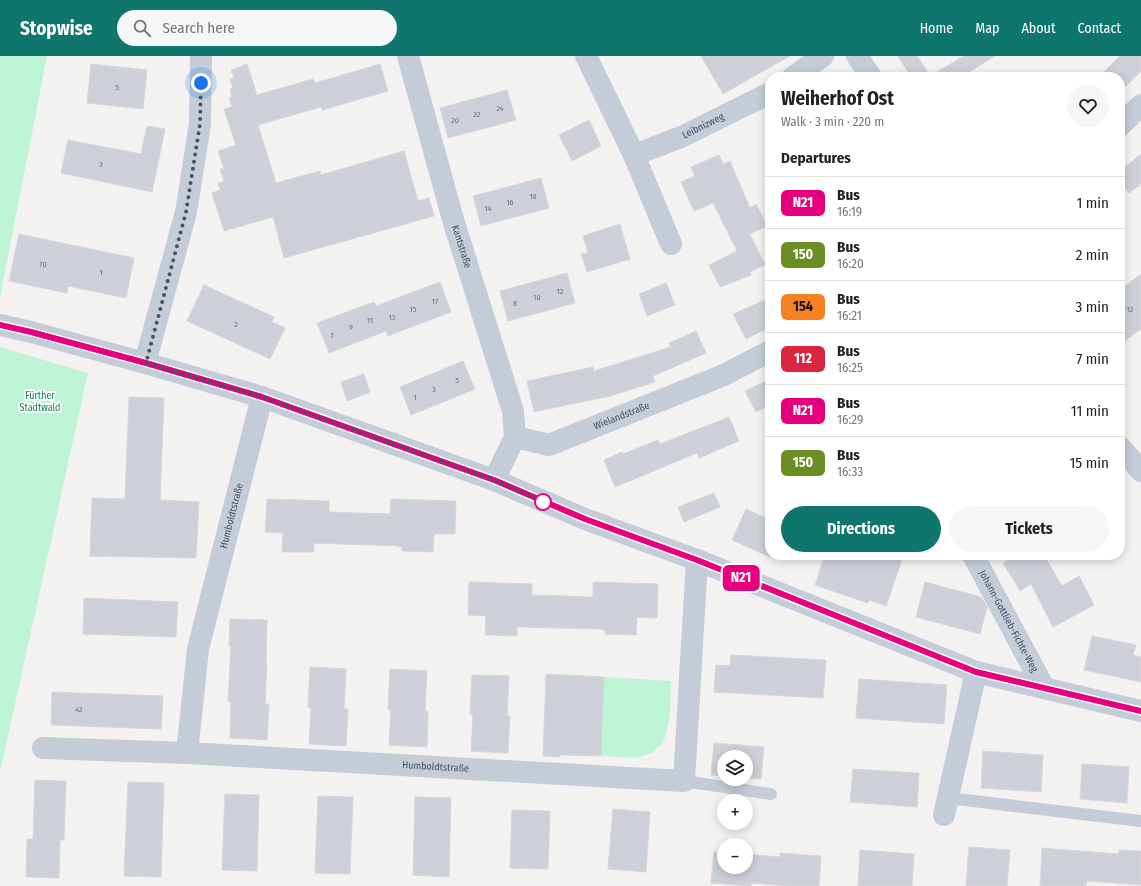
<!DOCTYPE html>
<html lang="en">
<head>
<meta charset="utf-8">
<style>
	body { margin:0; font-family:"Fira Sans Condensed",sans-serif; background:#f6f6f6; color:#202124; height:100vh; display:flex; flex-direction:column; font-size:15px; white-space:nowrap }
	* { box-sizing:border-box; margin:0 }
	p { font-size:13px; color:#757577 }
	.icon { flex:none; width:22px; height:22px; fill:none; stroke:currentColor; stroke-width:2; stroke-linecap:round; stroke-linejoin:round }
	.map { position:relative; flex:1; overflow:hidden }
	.details { position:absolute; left:765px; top:16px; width:360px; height:488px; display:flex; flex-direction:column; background:#fff; border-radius:16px; box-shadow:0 2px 10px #0003 }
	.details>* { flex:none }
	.badge { padding:0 8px; border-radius:6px; font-size:14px; line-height:26px }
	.buttons { position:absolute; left:717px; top:694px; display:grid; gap:8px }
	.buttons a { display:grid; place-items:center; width:36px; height:36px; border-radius:50%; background:#fff; box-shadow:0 2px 10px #0003; font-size:20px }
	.you { position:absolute; width:20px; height:20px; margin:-10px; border:3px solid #fff; border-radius:50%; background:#1a73e8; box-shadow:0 0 0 6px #1a73e833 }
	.map>.badge { position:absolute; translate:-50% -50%; box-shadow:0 0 0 2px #fff }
	h2 { padding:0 16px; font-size:15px; line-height:36px }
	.round { display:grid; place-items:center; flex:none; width:42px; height:42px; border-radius:21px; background:#f6f6f6 }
	.overview { display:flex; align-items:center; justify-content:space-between; height:68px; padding:0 16px }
	h1 { font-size:19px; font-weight:700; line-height:30px }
	.button { display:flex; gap:8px; margin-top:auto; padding:8px 16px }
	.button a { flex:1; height:46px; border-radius:24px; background:#0f766e; color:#fff; font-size:16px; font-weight:700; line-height:46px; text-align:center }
	.button a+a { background:#f6f6f6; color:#202124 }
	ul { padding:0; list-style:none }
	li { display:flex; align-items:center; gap:12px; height:52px; padding:0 16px; border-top:1px solid #e0e0e0 }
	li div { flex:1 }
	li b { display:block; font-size:15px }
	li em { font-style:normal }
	li .badge { min-width:44px; font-weight:700; text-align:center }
	header { display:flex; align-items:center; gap:24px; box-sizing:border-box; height:56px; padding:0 20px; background:#0f766e; color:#fff }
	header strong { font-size:19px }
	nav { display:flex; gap:22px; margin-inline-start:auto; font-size:14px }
	.search { width:280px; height:36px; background:#f6f6f6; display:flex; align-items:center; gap:10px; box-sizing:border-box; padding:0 14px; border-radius:22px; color:#757577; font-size:15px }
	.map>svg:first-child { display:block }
	.green { fill:#bdf4d6 }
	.building { fill:#cdd0d6; stroke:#d5d7dd }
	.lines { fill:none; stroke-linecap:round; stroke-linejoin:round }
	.service { stroke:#c4ccd7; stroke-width:12 }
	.minor { stroke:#c4ccd7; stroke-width:22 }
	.tertiary { stroke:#c4ccd7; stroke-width:22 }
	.line-casing { stroke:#fff; stroke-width:9 }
	.line { stroke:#e6007e; stroke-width:6 }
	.walk { stroke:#475361; stroke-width:4; stroke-dasharray:0 7.2 }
	.stop-dot { fill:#fff; stroke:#e6007e; stroke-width:2 }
	.labels { text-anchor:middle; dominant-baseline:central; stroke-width:3.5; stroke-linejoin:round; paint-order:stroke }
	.number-label { font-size:8px; fill:#68727e }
	.street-label { font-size:10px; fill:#475361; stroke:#fff }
	.park-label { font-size:10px; fill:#0f8552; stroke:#fff }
</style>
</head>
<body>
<header>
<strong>Stopwise</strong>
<div class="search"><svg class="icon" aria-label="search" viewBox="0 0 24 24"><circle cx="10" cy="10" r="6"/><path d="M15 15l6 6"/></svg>Search here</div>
<nav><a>Home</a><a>Map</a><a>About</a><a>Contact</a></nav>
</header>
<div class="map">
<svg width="1141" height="830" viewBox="0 0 1141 830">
	<rect width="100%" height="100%" fill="#f4f1f1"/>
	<path class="green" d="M0 0H47L0 241Z
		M0 291 88 317 0 716Z
		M604 621 671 625 670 659 667 674 663 687 652 697 636 702 601 700Z"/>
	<path class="building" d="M701 0H790L723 38Z
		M898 0H917L930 20 964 0H995L961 21H911Z
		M1120 0H1141V15L1120 36V21H1099Z
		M91 8 147 14 143 53 87 47Z
		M247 8 257 39 313 23 315 27 380 8 388 35 322 54 321 51 258 69 276 127 320 115 321 119 404 95 418 145 429 142 434 160 284 202 273 161 224 175 212 137 220 134 218 127 224 125 220 113 224 112 218 95 236 89 224 53 232 51 229 42 232 41 230 33 233 32 230 23 234 22 231 14Z
		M507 34 516 64 448 82 440 52Z
		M589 64 601 90 572 105 559 79Z
		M147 70 165 73 152 136 61 117 68 84 141 98Z
		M1141 98V128L1129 137 1120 126V115Z
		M719 99 723 108 730 105 750 152 756 148 767 170 750 178 765 209 750 216 751 219 720 231 709 209 737 195 713 147 694 155 681 126 695 120 691 111Z
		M541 122 549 152 481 170 473 140Z
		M620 168 630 203 587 216 581 198 588 197 583 180Z
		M19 178 134 202 126 242 68 230 67 237 9 225Z
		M567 217 575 247 508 265 500 235Z
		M1141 218V273L1120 288V234Z
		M440 226 451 256 388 280 386 275 329 297 317 267 374 246 376 250Z
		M666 227 675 249 647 260 639 238Z
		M204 229 274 261 272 266 285 272 270 303 187 265Z
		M770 242V271L746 283 733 258Z
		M696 275 706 297 653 320 655 326 610 340 534 356 527 325 593 311 594 315 671 291 669 287Z
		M463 305 475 333 411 359 400 331Z
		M364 318 370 336 347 345 341 326Z
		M770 323V349L756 356 745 335Z
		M129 341 164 342 160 444 199 446 196 502 90 500 92 442 125 443Z
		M729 361 739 385 699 402 697 397 615 431 604 404 622 396 623 398 658 384 660 388Z
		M714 437 720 451 684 466 678 451Z
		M267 443 329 445V456L390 458 391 443 456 445 455 478H434L433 496 402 495V491H399V490L314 487V496H282L283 477 265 476Z
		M746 453 770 464V501L732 484Z
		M825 499H889L902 504 886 550 869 544 868 547 815 529Z
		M1017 499H1044L1062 530 1079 520 1094 549 1053 571 1031 528 1020 535 1003 507Z
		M469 526 532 528V539L593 541V526L658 528 657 562 637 561 636 579 605 578V574L601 573 517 571V580L485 579 486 560 468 559Z
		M925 526 981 541 987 551 980 578 916 561Z
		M84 542 178 546 176 581 83 578Z
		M230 563 267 564 266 608H267L265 648H269L267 684 230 682 231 646H228L231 590H229Z
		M1092 580 1136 589 1133 599 1141 601V626L1084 614Z
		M731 599 826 604 823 642 714 636 716 609 730 610Z
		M310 611 346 613 344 653H348L346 690 309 688 311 652 308 651Z
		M390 613 427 615 425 655H428L427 691 389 689 391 653H388Z
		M546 618 604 621 601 700 560 699V701L543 700Z
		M472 619 509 620 507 660H510L508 697 471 695 473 659 470 658Z
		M859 623 947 629 944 668 856 662Z
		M52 636 163 640 161 673 51 669Z
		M714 687 764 691 761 723 746 722V701H724V720L711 719Z
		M983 695 1043 699 1041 736 981 732Z
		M1082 708 1129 711 1127 747 1080 743Z
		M853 713 919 717 917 751 850 746Z
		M35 724 66 725 64 784H60L59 822 26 821 27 783H33Z
		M128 726 164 727 161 821 124 820Z
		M225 738 259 739 257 815 222 814Z
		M318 740 353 741 350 818 315 817Z
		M415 741 451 742 449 821 413 819Z
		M613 753 650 756 646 816 608 813Z
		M512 754 550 755 548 813 510 812Z
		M969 791 1010 794 1007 830H966Z
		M1042 792 1118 798 1119 794 1141 795V829L1087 825 1086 830H1040Z
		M860 794 914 798 912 830H858Z
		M714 796 724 797V811H746V798L780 801V797L821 800 819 830H790L751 827V830L711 827Z"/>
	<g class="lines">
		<path class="service" d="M684 725 771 738
			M948 742 1141 765"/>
		<g class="minor">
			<path id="s1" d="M408 0 454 167 513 355 515 381"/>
			<path d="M586 0 634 99 671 188"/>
			<path d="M857 0 871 21"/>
			<path d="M793 21 823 0"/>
			<path d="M1120 70 1141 49"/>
			<path id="s2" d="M634 99 681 81 770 37"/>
			<path d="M145 307 186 156 200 68 201 0"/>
			<path id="s3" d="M515 381 549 389 724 319 770 295"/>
			<path d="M1120 391 1141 415"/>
			<path d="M494 424 515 381"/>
			<path id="s4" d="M973 499 1044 632"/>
			<path id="s5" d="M43 692 187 697 684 725 697 504"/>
			<path id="s6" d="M187 697 198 593 262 341"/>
			<path d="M944 759 976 616"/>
		</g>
		<path class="tertiary" d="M0 269 31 276 145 307 262 341 494 424 585 463 697 504 976 616 1141 655"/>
	</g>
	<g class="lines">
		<g class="line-casing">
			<path id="line" d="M0 269 31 276 146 307 262 341 494 424 585 463 697 504 976 616 1141 655"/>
		</g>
		<use href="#line" class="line"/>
		<path class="walk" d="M201 27 200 68 186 156 146 307 262 341 494 424 543 446"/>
	</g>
	<circle class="stop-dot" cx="543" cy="446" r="8"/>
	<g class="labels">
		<g class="number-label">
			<text x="117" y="31">5</text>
			<text x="500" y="52">24</text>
			<text x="477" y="58">22</text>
			<text x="455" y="64">20</text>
			<text x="101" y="108">3</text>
			<text x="533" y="140">18</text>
			<text x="510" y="146">16</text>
			<text x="488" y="152">14</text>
			<text x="43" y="208">70</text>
			<text x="101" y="216">1</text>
			<text x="560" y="235">12</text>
			<text x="537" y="241">10</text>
			<text x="435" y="245">17</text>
			<text x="515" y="247">8</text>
			<text x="413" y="253">15</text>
			<text x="1130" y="253">12</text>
			<text x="392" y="261">13</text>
			<text x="370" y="264">11</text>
			<text x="236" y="268">2</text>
			<text x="351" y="271">9</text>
			<text x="332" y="279">7</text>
			<text x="457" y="324">5</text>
			<text x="434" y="333">3</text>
			<text x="415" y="341">1</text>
			<text x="79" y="653">42</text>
		</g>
		<g class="street-label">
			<text stroke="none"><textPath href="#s2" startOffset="75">Leibnizweg</textPath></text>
			<text stroke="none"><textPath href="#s1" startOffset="198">Kantstraße</textPath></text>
			<text stroke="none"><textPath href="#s3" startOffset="113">Wielandstraße</textPath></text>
			<text stroke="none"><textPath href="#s6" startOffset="242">Humboldtstraße</textPath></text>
			<text stroke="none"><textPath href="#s4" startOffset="75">Johann-Gottlieb-Fichte-Weg</textPath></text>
			<text stroke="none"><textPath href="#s5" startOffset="393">Humboldtstraße</textPath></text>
		</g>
		<g class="park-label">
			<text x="40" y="340">Fürther<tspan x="40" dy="12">Stadtwald</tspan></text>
		</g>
	</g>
</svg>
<div class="buttons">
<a><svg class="icon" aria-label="layers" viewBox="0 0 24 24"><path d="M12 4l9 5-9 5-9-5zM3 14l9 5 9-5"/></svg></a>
<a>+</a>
<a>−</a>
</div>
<div class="you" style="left:201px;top:27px"></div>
<b class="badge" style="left:741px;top:522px;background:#e6007e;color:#fff">N21</b>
<section class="details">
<div class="overview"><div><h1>Weiherhof Ost</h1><p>Walk · 3 min · 220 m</p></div><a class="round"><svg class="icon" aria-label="heart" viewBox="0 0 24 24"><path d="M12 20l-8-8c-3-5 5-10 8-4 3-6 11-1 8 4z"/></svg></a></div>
<h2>Departures</h2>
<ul>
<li><span class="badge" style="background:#e6007e;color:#fff">N21</span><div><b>Bus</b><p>16:19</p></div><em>1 min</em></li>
<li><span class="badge" style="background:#6b8e23;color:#fff">150</span><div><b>Bus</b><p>16:20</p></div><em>2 min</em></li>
<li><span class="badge" style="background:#f58220;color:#111">154</span><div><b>Bus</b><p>16:21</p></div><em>3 min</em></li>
<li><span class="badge" style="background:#d7263d;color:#fff">112</span><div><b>Bus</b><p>16:25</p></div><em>7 min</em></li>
<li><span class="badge" style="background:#e6007e;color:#fff">N21</span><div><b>Bus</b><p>16:29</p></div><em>11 min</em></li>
<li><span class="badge" style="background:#6b8e23;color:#fff">150</span><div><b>Bus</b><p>16:33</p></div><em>15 min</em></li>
</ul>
<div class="button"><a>Directions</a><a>Tickets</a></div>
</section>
</div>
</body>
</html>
